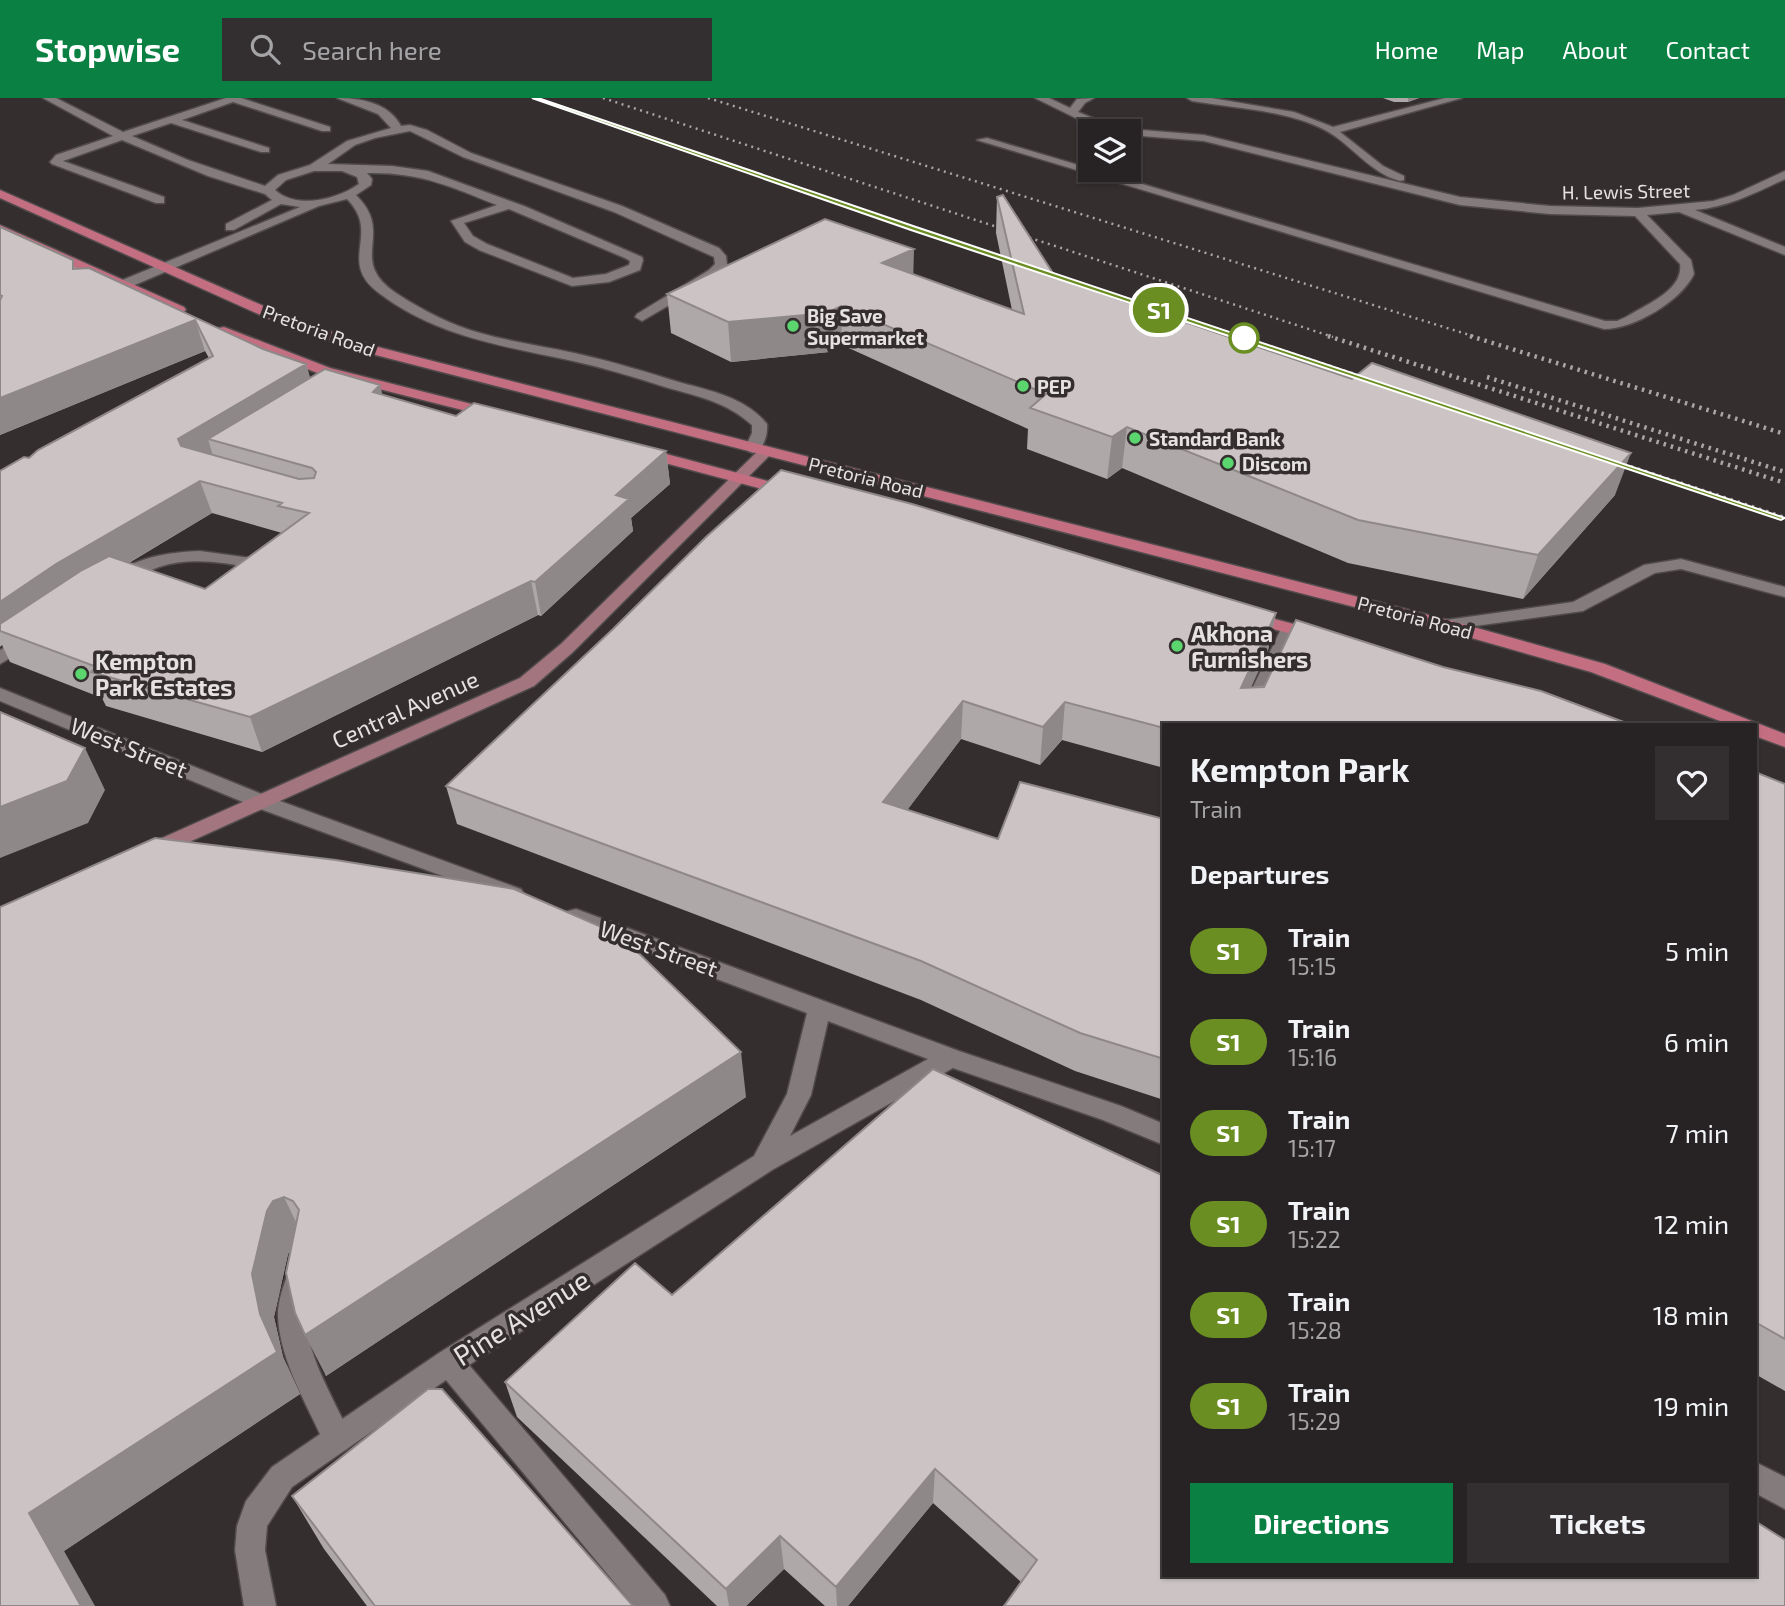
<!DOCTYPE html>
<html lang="en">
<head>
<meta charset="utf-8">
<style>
	body { margin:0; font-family:"Exo 2",sans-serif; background:#332f30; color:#f1f3f6; height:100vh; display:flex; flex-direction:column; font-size:26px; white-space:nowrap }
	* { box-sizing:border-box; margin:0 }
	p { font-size:23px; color:#a4a4a6 }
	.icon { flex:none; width:38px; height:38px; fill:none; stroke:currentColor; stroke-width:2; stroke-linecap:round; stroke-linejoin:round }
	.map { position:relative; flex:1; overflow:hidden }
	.side { position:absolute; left:1162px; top:625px; width:595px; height:854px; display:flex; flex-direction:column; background:#272223; border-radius:0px; box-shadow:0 2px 5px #0004,0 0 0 2px #433f41 }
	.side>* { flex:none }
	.badge { padding:0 14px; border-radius:23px; font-size:24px; line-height:46px }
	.buttons { position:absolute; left:1078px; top:21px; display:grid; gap:14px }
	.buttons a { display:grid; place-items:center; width:63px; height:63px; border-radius:0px; background:#272223; box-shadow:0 2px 5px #0004,0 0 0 2px #433f41; font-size:35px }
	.map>.badge { position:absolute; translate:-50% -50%; box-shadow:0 0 0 4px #fff }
	h2 { padding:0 28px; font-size:26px; line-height:63px }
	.round { display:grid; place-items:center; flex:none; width:74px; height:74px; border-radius:0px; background:#332f30 }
	.overview { display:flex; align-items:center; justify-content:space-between; height:119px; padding:0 28px }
	h1 { font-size:33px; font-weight:700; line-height:52px }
	.cta { display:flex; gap:14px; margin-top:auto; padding:14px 28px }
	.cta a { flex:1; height:80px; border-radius:0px; background:#0b8043; color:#fff; font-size:28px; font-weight:700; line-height:80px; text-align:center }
	.cta a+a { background:#332f30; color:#f1f3f6 }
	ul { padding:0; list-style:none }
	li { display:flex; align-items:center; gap:21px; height:91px; padding:0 28px }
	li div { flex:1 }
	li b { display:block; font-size:26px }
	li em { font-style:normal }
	li .badge { min-width:77px; font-weight:700; text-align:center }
	header { display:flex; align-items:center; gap:42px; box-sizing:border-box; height:98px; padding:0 35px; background:#0b8043; color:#fff }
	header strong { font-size:33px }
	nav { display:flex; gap:38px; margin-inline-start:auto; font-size:24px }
	.search { width:490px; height:63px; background:#332f30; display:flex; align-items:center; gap:18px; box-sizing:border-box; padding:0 24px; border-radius:0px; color:#a4a4a6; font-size:26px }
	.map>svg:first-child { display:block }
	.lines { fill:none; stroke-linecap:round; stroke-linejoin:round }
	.lane-casing { stroke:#514b4c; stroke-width:3 }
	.street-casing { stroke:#514b4c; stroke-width:3 }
	.secondary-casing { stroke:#514b4c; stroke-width:3 }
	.primary-casing { stroke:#514b4c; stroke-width:3 }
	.lane { fill:#837b7c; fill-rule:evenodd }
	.street { fill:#837b7c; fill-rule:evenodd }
	.secondary { fill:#a3757f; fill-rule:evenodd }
	.primary { fill:#c36e81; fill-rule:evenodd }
	.rail-far1 { stroke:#aaa5a6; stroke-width:2.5; stroke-dasharray:2 4.5; stroke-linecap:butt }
	.rail { stroke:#aaa5a6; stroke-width:4.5; stroke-dasharray:2.5 5; stroke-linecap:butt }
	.wall { fill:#afa8a9; fill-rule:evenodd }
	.shaded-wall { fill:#8e8889 }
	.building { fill:#cbc3c4; stroke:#8e8889; stroke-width:2 }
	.line { fill:#6b8e23; stroke:#fff; stroke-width:2 }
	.poi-dot { fill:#5bd56e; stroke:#342e2f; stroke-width:2.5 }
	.stop-dot { fill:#fff; stroke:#6b8e23; stroke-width:3.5 }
	.labels { text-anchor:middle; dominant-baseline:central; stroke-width:7; stroke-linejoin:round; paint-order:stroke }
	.far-street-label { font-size:19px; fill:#e6e2e2; stroke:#342e2f }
	.far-poi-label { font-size:19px; font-weight:bold; fill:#e6e2e2; stroke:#342e2f; text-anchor:start }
	.poi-label { font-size:23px; font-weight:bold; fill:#e6e2e2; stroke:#342e2f; text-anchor:start }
	.street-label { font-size:23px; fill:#e6e2e2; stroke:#342e2f }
	.near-street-label { font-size:28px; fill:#e6e2e2; stroke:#342e2f }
</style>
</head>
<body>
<header>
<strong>Stopwise</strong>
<div class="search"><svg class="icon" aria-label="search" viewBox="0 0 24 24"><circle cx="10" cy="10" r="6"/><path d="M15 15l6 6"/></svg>Search here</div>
<nav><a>Home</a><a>Map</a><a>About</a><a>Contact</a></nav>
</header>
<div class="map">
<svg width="1785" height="1508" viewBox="0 0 1785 1508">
	<rect width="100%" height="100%" fill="#342e2f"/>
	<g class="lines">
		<g class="lane-casing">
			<path id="lane" d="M43 0H56L123 34 226 0H241L330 29V33H322L233 4 182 22 269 50V54H261L171 25 132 38 188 62 265 88 278 77 310 67 347 43 391 30 378 16 337 0C361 0 389 5 401 28L410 27 427 32 471 55 622 108 719 150 726 158 727 167 719 178 642 223 635 219 637 216 709 172 715 166 714 159 614 114 463 59 410 33 375 40 355 47 328 66 392 68 428 73 524 108 642 159 643 162 640 172 609 184 572 188 479 152 465 144 451 123 497 107C449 88 420 74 367 75L372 81 371 87 356 97C397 137 344 162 399 197 424 213 451 227 480 235 511 244 543 248 574 255 611 263 646 274 682 285 712 293 746 300 767 326 768 336 764 352 753 355L748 353 745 350 752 335V327C727 304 697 298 665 289 635 279 604 270 573 263 504 248 437 239 379 195 336 163 382 136 347 101L319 108 130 189H120V183L300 109 281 106 234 132H226V126L272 102 265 96 208 78 122 42 63 63 164 99V105H156L52 66 50 64 56 57 113 38ZM314 73H342L357 79 359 86C338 101 297 112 275 92L286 82ZM509 111 625 160 630 163 629 167 606 176 573 180 487 146 473 138 464 125Z
				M1035 0H1049L1070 10 1077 1 1094 0 1085 5 1078 14 1124 33 1129 31 1204 37 1460 99 1550 108 1638 110 1713 103 1733 97 1785 73V81C1755 95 1729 109 1695 112L1785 149V157L1679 114 1647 117 1691 162 1694 176C1681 203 1634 231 1604 231L977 42 987 40 1605 223H1617L1626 219C1645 207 1684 192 1680 166L1635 118 1550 116 1460 107 1204 43 1129 37V33H1106L1094 29Z
				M1187 0H1211L1294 14 1333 29 1445 0H1462L1340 34 1383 68 1404 78V82L1400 83C1367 74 1349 42 1319 29 1281 12 1234 10 1192 3Z
				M200 453 258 461 260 465 252 470C222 464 189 459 159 469 145 474 133 484 119 487L110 482C130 459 172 454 200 453Z
				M1681 461 1785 489V499L1681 471 1655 475 1583 513 1446 532 1437 527 1446 522 1573 504 1644 467Z
				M1290 526 1299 531 1254 626H1235L1281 531Z
				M30 535 36 536 39 540 36 544 0 566V552Z
				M299 1169 309 1173C316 1189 304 1203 305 1220 309 1262 335 1303 352 1341L347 1351 337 1355 327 1351C309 1310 280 1264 278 1219 277 1206 284 1185 289 1173Z"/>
		</g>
		<g class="street-casing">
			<path id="street" d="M0 590 269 699 521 791 524 796 521 801 513 804 505 801 255 709 0 603Z
				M576 811 959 953 1121 1008 1164 1026V1047L1103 1022 953 970 772 1072 469 1267 665 1497 670 1508H634L446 1282 292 1389 267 1428 265 1452 276 1508H244L235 1452 237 1428 246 1403 272 1369 439 1255 754 1058 787 996 807 915 568 825 565 819 568 813ZM828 923 928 961 790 1038 811 997Z
				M1755 1364 1785 1379V1411L1755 1395Z"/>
		</g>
		<g class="secondary-casing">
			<path id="secondary" d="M766 348 774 353 573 554 534 588 156 759 149 761 142 759 138 754 142 749 520 580 561 546 761 350Z"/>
		</g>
		<g class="primary-casing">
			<path id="primary" d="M0 92 293 221 374 248 1452 523 1605 566 1785 636V649L1755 638V626H1728L1591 574 1440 531 364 254 283 227 0 100Z
				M0 127 184 209 186 212 179 216 174 215 0 136Z
				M224 229 330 270 499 313 501 316 494 320 320 276 219 236V230Z
				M640 349 798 391 800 394 792 399 635 357 632 354Z
				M1248 514 1324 534 1327 538 1318 543 1242 523 1239 519Z"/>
		</g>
		<use href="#lane" class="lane"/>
		<use href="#street" class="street"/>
		<use href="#secondary" class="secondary"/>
		<use href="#primary" class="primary"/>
		<path class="rail-far1" d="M535 0 914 131 1242 239
			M603 0 1333 239
			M708 0 1476 239"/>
		<path class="rail" d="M1236 238 1373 283
			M1328 238 1785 385
			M1470 238 1785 336
			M1487 279 1785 374
			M1609 362 1785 420"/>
	</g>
	<path class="wall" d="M1383 0H1419L1408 4H1394Z
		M997 99 1056 180 1615 397 1523 501 1348 465 1122 370 1107 381 1027 351 1028 331 842 247 829 254 731 264 671 235 667 196 913 176 1012 212 996 135Z
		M0 129 76 170 263 251 306 266 310 280 383 297 456 318 666 353 670 386 631 420 633 433 541 518 538 517 262 654 106 608 102 600 10 564 2 547 0 549V373L29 360 209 260 205 253 0 337ZM212 415 282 435 205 491 129 465Z
		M1276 515 1268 552 1251 589 1443 569 1164 626V670L1062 642 1040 667 961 641 907 712 998 741 1164 721V1002L1075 973 921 902 457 726 446 688Z
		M1755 674 1785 686V1293L1755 1276Z
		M0 809 746 999 326 1278 291 1152 288 1156 274 1219 283 1259 300 1296 64 1453 0 1508Z
		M672 1197 1164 1477 1021 1484 933 1405 848 1508H825L784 1471 746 1508H717L517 1319 505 1284Z
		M292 1398 633 1508H367L324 1451Z"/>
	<path class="shaded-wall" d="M1408 0H1419L1408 4Z
		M914 151 913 189 882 165Z
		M841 208 842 247 829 254 731 264 728 224Z
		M195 222 205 253 0 337V300Z
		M306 266 315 297 208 341 213 358 190 373 178 341Z
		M380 287 388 318 373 294Z
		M1127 329 1122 370 1107 381 1112 339Z
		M666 353 670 386 631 420 633 433 541 518 535 484 616 397Z
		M1631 355 1615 397 1523 501 1538 457Z
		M200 383 212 415 71 499 0 533V504L56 466Z
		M531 483 538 517 262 654 250 619Z
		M1276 515 1268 552 1234 626 1241 590Z
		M963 603 961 641 884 743 883 704Z
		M1065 604 1062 642 1040 667 1043 629Z
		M85 650 105 692 88 725 0 760V709Z
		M741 954 746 999 326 1278 305 1237Z
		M284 1099 305 1143 294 1147 288 1156 274 1219 283 1259 300 1296 64 1453 95 1508H81L29 1415 260 1216 252 1176 267 1113 273 1103Z
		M935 1371 933 1405 848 1508H837L836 1489Z
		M780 1438 784 1471 746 1508H729L726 1491Z"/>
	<path class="building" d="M1003 97 1056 180 1352 281 1372 265 1631 355 1538 457 1358 422 1127 329 1112 339 1030 310 1046 296 841 208 827 215 728 224 667 196 825 121 914 151 882 165 1024 216 997 99Z
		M0 129 73 162V171L89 170 263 251 306 266 178 341 181 348 299 381 314 380 316 374 312 370 208 341 325 271 380 287 373 294 456 318 474 305 666 353 616 397 629 401 535 484 531 483 250 619 91 574 97 569 0 533V526L82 472 109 458 205 491 309 415 278 408 282 405 200 383 56 466 0 504V373L24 359 29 360 38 352 213 258 195 222 0 300V202L2 198 0 197Z
		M781 372 912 406 1276 515 1241 590 1264 589 1296 522 1443 569 1541 593 1629 626H1164V630L1065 604 1043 629 963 603 883 704 998 741 1020 684 1164 721V961L1080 935 921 863 446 688 613 531 706 439Z
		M0 614 85 650 67 683 0 709Z
		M1755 674 1785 686V1241L1755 1224Z
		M155 740 336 762 514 791 620 837 741 954 305 1237 295 1215 286 1175 299 1112 293 1103 284 1099 273 1103 267 1113 252 1176 260 1216 277 1254 29 1415 81 1508H0V809Z
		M933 971 1164 1078V1477H1755V1423L1785 1442V1508H1004L1037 1462 935 1371 836 1489 780 1438 726 1491 505 1284 635 1165 672 1197Z
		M428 1291H442L633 1508H375L292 1398Z"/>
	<path class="line" d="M532 0H538L916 129 1785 420 1781 422 911 132Z"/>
	<g class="poi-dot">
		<circle cx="793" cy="228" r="7"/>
		<circle cx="1023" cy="288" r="7"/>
		<circle cx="1135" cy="340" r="7"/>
		<circle cx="1228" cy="365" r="7"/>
		<circle cx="1177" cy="548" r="7"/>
		<circle cx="81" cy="576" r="7"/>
	</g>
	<circle class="stop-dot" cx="1244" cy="240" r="14"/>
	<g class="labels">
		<g class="far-street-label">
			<text transform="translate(1626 93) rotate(-1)">H. Lewis Street</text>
			<text transform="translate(319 232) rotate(20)">Pretoria Road</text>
			<text transform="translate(866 379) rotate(14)">Pretoria Road</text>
			<text transform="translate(1415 519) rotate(15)">Pretoria Road</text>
		</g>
		<g class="far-poi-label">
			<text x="807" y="217">Big Save<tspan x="807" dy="22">Supermarket</tspan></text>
			<text x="1037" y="288">PEP</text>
			<text x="1149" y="340">Standard Bank</text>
			<text x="1242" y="365">Discom</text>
		</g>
		<g class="poi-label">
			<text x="1191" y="535">Akhona<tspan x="1191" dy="26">Furnishers</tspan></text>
			<text x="95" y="563">Kempton<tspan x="95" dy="26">Park Estates</tspan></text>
		</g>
		<g class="street-label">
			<text transform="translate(405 611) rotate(-24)">Central Avenue</text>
			<text transform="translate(129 649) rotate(22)">West Street</text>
			<text transform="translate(659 850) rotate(20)">West Street</text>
		</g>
		<g class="near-street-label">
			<text transform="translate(521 1219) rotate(-32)">Pine Avenue</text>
		</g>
	</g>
</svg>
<div class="buttons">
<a><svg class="icon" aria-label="layers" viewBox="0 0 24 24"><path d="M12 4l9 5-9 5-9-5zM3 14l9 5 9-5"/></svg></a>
</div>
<b class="badge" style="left:1159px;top:212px;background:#6b8e23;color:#fff">S1</b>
<section class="side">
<div class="overview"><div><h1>Kempton Park</h1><p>Train</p></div><a class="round"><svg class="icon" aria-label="heart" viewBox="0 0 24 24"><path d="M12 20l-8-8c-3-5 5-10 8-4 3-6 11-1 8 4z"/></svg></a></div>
<h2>Departures</h2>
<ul>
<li><span class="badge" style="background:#6b8e23;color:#fff">S1</span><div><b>Train</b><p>15:15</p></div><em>5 min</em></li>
<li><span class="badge" style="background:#6b8e23;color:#fff">S1</span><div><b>Train</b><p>15:16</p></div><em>6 min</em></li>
<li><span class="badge" style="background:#6b8e23;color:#fff">S1</span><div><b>Train</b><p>15:17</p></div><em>7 min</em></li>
<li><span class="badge" style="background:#6b8e23;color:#fff">S1</span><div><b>Train</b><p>15:22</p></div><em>12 min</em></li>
<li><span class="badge" style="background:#6b8e23;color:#fff">S1</span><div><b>Train</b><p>15:28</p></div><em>18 min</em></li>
<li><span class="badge" style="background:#6b8e23;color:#fff">S1</span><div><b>Train</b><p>15:29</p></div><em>19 min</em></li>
</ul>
<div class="cta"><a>Directions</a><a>Tickets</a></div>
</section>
</div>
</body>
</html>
